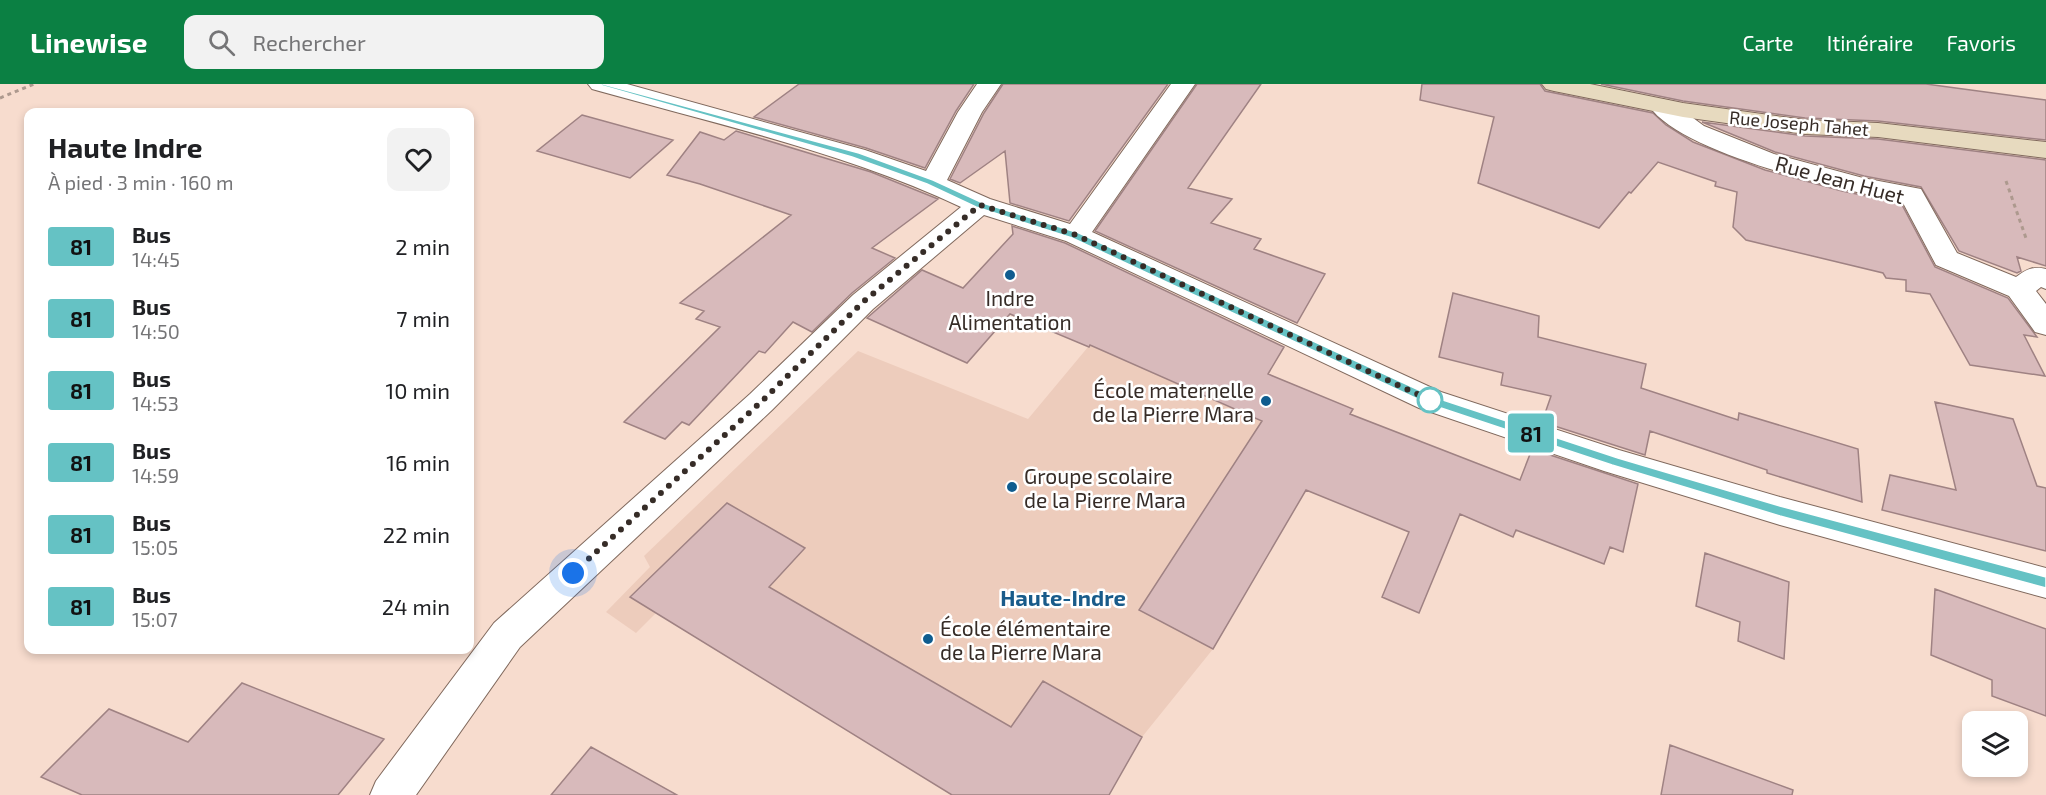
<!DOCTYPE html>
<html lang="fr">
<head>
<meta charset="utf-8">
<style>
	body { margin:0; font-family:"Exo 2",sans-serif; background:#f2f2f2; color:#202124; height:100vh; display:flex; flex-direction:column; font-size:22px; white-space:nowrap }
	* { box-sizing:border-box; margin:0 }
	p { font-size:20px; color:#757577 }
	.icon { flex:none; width:33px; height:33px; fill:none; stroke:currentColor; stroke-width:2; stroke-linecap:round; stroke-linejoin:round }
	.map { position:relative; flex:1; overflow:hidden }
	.drawer { position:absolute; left:24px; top:24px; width:450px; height:546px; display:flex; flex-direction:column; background:#fff; border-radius:12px; box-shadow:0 3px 9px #0003 }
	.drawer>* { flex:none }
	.badge { padding:0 12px; border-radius:4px; font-size:21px; line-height:39px }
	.buttons { position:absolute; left:1962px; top:627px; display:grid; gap:12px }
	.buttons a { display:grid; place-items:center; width:66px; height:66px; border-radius:12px; background:#fff; box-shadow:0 3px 9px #0003; font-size:30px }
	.you { position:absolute; width:30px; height:30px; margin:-15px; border:4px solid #fff; border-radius:50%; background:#1a73e8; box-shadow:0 0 0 9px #1a73e833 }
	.map>.badge { position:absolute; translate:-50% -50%; box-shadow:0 0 0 3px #fff }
	.round { display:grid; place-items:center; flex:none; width:63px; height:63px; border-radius:12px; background:#f2f2f2 }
	.overview { display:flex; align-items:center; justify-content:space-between; height:102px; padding:0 24px }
	h1 { font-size:28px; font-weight:700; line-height:45px }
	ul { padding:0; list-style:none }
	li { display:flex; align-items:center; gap:18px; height:72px; padding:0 24px }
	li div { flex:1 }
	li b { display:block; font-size:22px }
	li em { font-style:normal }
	li .badge { min-width:66px; font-weight:700; text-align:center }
	header { display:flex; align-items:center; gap:36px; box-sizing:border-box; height:84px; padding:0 30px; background:#0b8043; color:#fff }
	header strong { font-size:28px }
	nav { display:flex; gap:33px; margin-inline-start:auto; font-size:21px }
	.search { width:420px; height:54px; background:#f2f2f2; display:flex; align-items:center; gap:15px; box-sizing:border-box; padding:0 21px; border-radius:12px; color:#757577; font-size:22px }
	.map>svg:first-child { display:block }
	.built { fill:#edccbc }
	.building { fill:#d8babb; stroke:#9f8283; stroke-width:1.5 }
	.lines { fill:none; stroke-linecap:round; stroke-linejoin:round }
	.street-casing { stroke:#80695d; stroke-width:2 }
	.secondary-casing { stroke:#80695d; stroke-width:2 }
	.path { stroke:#ad998e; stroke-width:3; stroke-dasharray:4 4; stroke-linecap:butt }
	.street { fill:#fff; fill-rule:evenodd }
	.secondary { fill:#e7dabf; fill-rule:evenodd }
	.line { fill:#65c2c4; stroke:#fff; stroke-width:1.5 }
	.walk { stroke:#362c27; stroke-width:6; stroke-dasharray:0 10.8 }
	.poi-dot { fill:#0f5c8f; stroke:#fff; stroke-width:2 }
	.stop-dot { fill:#fff; stroke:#65c2c4; stroke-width:3 }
	.labels { text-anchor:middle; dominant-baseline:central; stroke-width:5; stroke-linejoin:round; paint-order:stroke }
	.far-street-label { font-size:18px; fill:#362c27; stroke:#fff }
	.street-label { font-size:21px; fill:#362c27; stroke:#fff }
	.poi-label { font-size:21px; fill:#362c27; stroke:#fff; text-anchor:start }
	.neighbourhood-label { font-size:22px; font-weight:bold; fill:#195b8a; stroke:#fff }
</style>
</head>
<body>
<header>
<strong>Linewise</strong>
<div class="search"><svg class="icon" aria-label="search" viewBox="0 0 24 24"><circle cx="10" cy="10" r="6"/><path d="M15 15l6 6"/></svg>Rechercher</div>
<nav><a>Carte</a><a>Itinéraire</a><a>Favoris</a></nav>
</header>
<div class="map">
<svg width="2046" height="711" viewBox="0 0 2046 711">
	<rect width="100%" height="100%" fill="#f7dcce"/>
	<path class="built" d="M1118 227 1353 325 1213 565 1142 653 1109 711 656 529 636 549 606 528 650 483 644 472 858 267 1028 335Z"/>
	<path class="building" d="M799 0H974L956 27 925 84 866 64 754 33Z
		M1003 0H1168L1069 137 1010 119 1005 67 960 99 950 95 984 29Z
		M1197 0H1261L1188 104 1232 115 1211 139 1261 155 1254 165 1325 190 1297 239 1095 147Z
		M1422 0H1540L1545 7 1653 29 1666 41 1693 58 1765 86 1842 107 1901 119 1935 183 2008 214 2037 253 2024 251 2045 292 1970 281 1930 210 1906 207V196L1886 194 1883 189 1746 156 1733 143 1737 108 1715 102 1716 98 1658 78 1631 109 1629 108 1599 144 1478 99 1494 33 1420 16Z
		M1601 0H1926L2046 16V56L1878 37 1805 34 1683 17Z
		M582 31 673 56 630 94 537 67Z
		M1702 38 1805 52 1878 55 2046 76V182L2017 173 2021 187 2017 189 1959 167 1921 103 1864 92 1775 68Z
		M736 47 871 88 938 115 872 164 895 174 852 209 812 248 793 238 765 269 759 267 689 341 682 338 665 355 624 338 720 243 696 235 704 227 680 219 791 131 700 100 667 91 700 48 724 56Z
		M1012 142 1065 159 1284 263 1268 290 1353 325 1350 330 1520 396 1532 365 1638 400 1623 468 1610 463 1604 480 1516 446 1513 453 1460 430 1419 529 1382 513 1409 448 1306 406 1213 565 1139 526 1262 337 1090 261 1089 263 1010 230 967 279 867 234 922 186 963 204 1013 150Z
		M1453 209 1539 232 1538 253 1646 280 1641 304 1738 336 1739 329 1858 365 1862 418 1767 389V386L1650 347 1645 371 1542 338 1551 312 1501 301 1503 289 1439 273Z
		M1935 318 2013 335 2037 402 2046 404V467L1882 426 1890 391 1956 406Z
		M727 419 805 464 769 503 1011 643 1043 597 1142 653 1109 711H952L630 513Z
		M1705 469 1789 498 1784 575 1738 557 1740 538 1696 522Z
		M1935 505 2046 545V632L1992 612V596L1931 571Z
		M242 599 384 655 338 711H82L41 693 109 625 188 658Z
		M1670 661 1793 706 1792 711H1661Z
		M591 663 677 711H551Z"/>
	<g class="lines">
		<g class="street-casing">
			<path id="street" d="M588 0H627L865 66 926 87 958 28 977 0H1001L982 28 947 96 990 115 1070 140 1171 0H1195L1092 148 1441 308 1619 366 1780 413 2046 484V514L1780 441 1604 387 1419 324 1066 157 984 131 873 225 772 326 520 563 416 711H370L376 697 494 539 750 310 853 211 961 123C844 68 716 40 592 5Z
				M1661 15 1670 17 1704 42 1774 70 1863 94 1921 105 1957 169 2016 193C2027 185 2033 182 2046 185V205L2041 203 2036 207 2046 220V251L2035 248 2009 212 1936 181 1902 117C1844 107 1682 70 1649 22L1652 17Z"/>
		</g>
		<g class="secondary-casing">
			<path id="secondary" d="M1542 0H1590L1683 19 1805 36 1878 39 2046 58V74L1878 53 1805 50 1683 33 1554 7 1546 5Z"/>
		</g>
		<path class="path" d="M0 14 34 0
			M2006 97 2027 157"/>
		<use href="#street" class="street"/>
		<use href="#secondary" class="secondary"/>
	</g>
	<path class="line" d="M596 0H603L859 69 933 96 983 119 1079 149 1434 313 1618 374 1780 422 2046 493V504L1780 432 1612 381 1426 319 1072 154 976 123 927 100 852 73Z"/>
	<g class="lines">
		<path class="walk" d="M573 489 761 318 863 218 980 121 1076 151 1430 316"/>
	</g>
	<g class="poi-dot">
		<circle cx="1010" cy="191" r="6"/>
		<circle cx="1266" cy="317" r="6"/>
		<circle cx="1012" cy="403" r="6"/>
		<circle cx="928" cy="555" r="6"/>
	</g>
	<circle class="stop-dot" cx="1430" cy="316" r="12"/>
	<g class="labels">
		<g class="far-street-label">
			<text transform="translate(1799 39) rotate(5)">Rue Joseph Tahet</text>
		</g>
		<g class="street-label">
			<text transform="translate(1840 95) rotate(15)">Rue Jean Huet</text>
		</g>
		<g class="poi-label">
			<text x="1010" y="213" text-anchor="middle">Indre<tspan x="1010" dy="24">Alimentation</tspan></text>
			<text x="1254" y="305" text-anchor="end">École maternelle<tspan x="1254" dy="24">de la Pierre Mara</tspan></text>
			<text x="1024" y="391">Groupe scolaire<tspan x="1024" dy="24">de la Pierre Mara</tspan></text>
			<text x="940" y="543">École élémentaire<tspan x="940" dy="24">de la Pierre Mara</tspan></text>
		</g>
		<g class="neighbourhood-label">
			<text x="1063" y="513">Haute-Indre</text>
		</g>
	</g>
</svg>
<div class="buttons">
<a><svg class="icon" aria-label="layers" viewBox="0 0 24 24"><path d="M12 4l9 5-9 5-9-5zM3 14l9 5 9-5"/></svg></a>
</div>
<div class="you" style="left:573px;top:489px"></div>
<b class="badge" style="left:1531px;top:349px;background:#65c2c4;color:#111">81</b>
<section class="drawer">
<div class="overview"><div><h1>Haute Indre</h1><p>À pied · 3 min · 160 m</p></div><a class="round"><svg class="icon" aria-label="heart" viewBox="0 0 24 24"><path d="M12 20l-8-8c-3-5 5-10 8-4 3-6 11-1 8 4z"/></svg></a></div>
<ul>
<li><span class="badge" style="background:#65c2c4;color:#111">81</span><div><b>Bus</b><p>14:45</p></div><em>2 min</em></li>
<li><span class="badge" style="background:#65c2c4;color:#111">81</span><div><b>Bus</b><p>14:50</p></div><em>7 min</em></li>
<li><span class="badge" style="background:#65c2c4;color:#111">81</span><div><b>Bus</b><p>14:53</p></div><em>10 min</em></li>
<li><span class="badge" style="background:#65c2c4;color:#111">81</span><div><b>Bus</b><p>14:59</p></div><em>16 min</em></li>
<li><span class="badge" style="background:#65c2c4;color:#111">81</span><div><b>Bus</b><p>15:05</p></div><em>22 min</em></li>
<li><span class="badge" style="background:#65c2c4;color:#111">81</span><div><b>Bus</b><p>15:07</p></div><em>24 min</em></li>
</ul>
</section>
</div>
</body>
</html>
